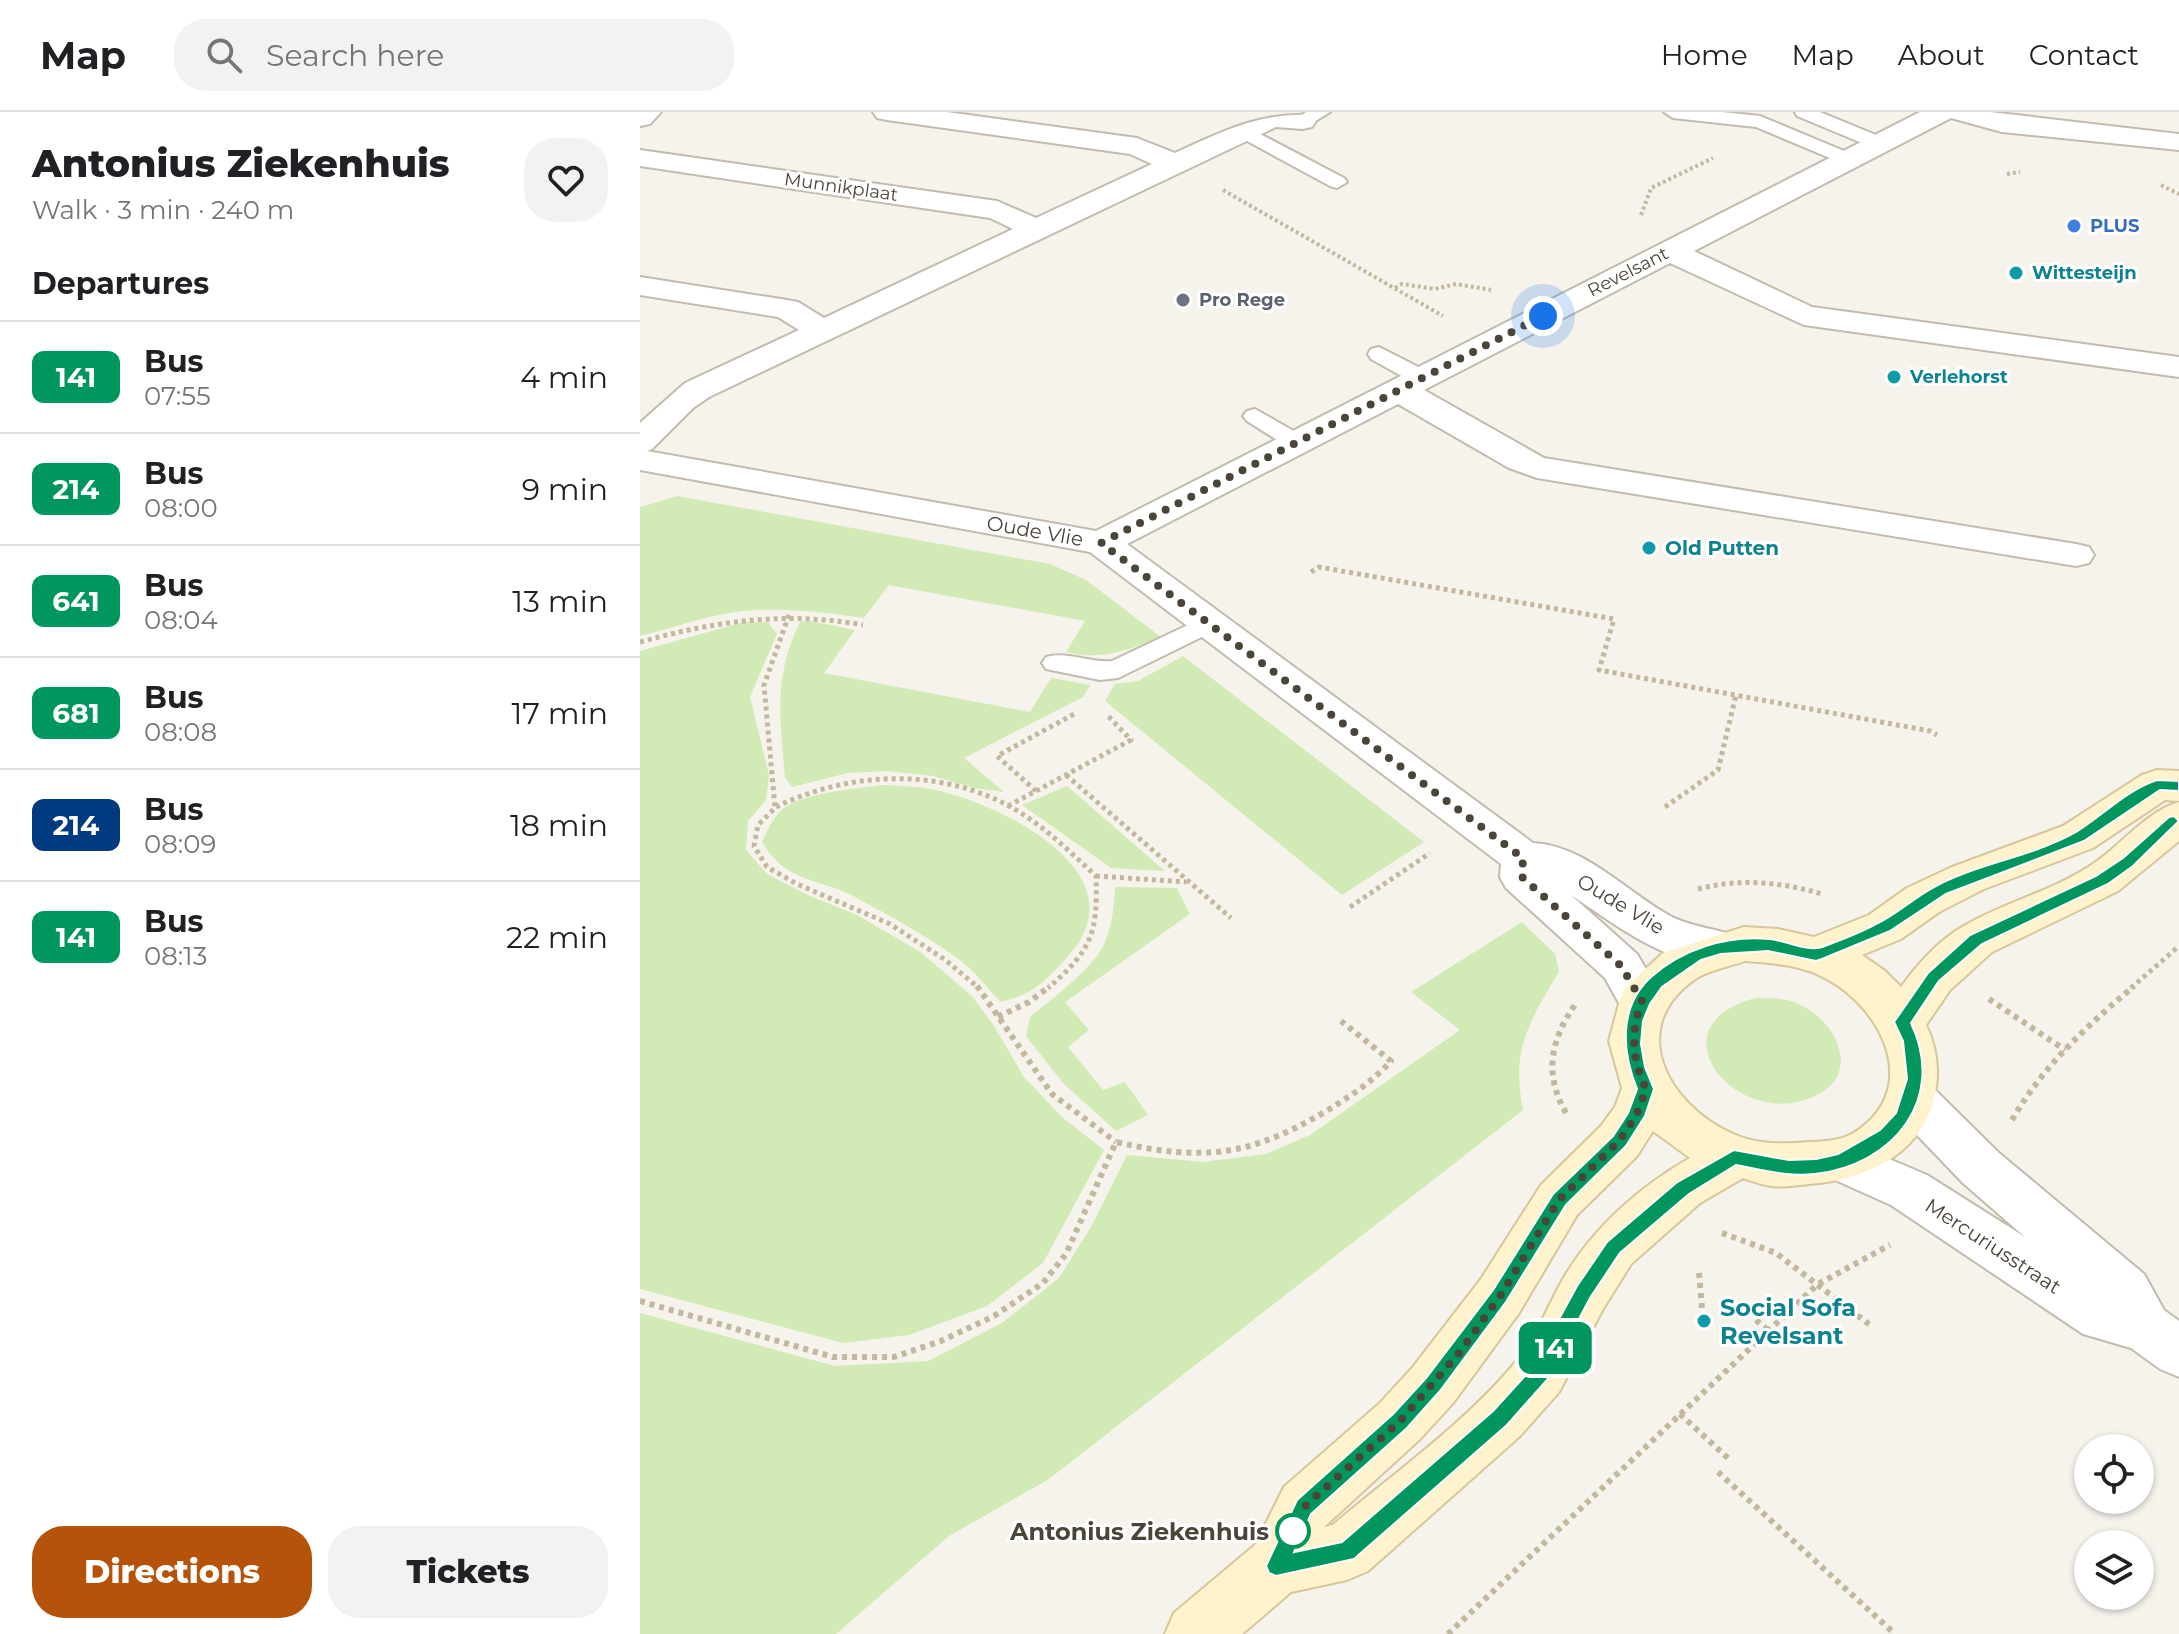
<!DOCTYPE html>
<html lang="en">
<head>
<meta charset="utf-8">
<style>
	body { margin:0; font-family:Montserrat,sans-serif; background:#f2f2f2; color:#202124; height:100vh; display:flex; flex-direction:column; font-size:30px; white-space:nowrap }
	* { box-sizing:border-box; margin:0 }
	p { font-size:26px; color:#757577 }
	.icon { flex:none; width:44px; height:44px; fill:none; stroke:currentColor; stroke-width:2; stroke-linecap:round; stroke-linejoin:round }
	.map { position:relative; flex:1; overflow:hidden }
	.side { display:flex; flex-direction:column; background:#fff; width:640px }
	.side>* { flex:none }
	.badge { padding:0 16px; border-radius:12px; font-size:28px; line-height:52px }
	.buttons { position:absolute; left:1434px; top:1322px; display:grid; gap:16px }
	.buttons a { display:grid; place-items:center; width:80px; height:80px; border-radius:50%; background:#fff; box-shadow:0 2px 6px #0004; font-size:40px }
	.you { position:absolute; width:40px; height:40px; margin:-20px; border:6px solid #fff; border-radius:50%; background:#1a73e8; box-shadow:0 0 0 12px #1a73e833 }
	.map>.badge { position:absolute; translate:-50% -50%; box-shadow:0 0 0 4px #fff }
	h2 { padding:0 32px; font-size:30px; line-height:72px }
	.round { display:grid; place-items:center; flex:none; width:84px; height:84px; border-radius:32px; background:#f2f2f2 }
	.summary { display:flex; align-items:center; justify-content:space-between; height:136px; padding:0 32px }
	h1 { font-size:38px; font-weight:800; line-height:60px }
	.button { display:flex; gap:16px; margin-top:auto; padding:16px 32px }
	.button a { flex:1; height:92px; border-radius:32px; background:#b45309; color:#fff; font-size:32px; font-weight:800; line-height:92px; text-align:center }
	.button a+a { background:#f2f2f2; color:#202124 }
	ul { padding:0; list-style:none }
	li { display:flex; align-items:center; gap:24px; height:112px; padding:0 32px; border-top:2px solid #e0e0e0 }
	li div { flex:1 }
	li b { display:block; font-size:30px }
	li em { font-style:normal }
	li .badge { min-width:88px; font-weight:700; text-align:center }
	header { display:flex; align-items:center; gap:48px; box-sizing:border-box; height:112px; padding:0 40px; background:#fff; border-bottom:2px solid #e0e0e0 }
	header strong { font-size:38px }
	nav { display:flex; gap:44px; margin-inline-start:auto; font-size:28px }
	.search { width:560px; height:72px; background:#f2f2f2; display:flex; align-items:center; gap:20px; box-sizing:border-box; padding:0 28px; border-radius:32px; color:#757577; font-size:30px }
	main { display:flex; flex:1; min-height:0 }
	.map>svg:first-child { display:block }
	.green { fill:#d2eab5 }
	.lines { fill:none; stroke-linecap:round; stroke-linejoin:round }
	.lane-casing { stroke:#c2bbae; stroke-width:4 }
	.street-casing { stroke:#c2bbae; stroke-width:4 }
	.secondary-casing { stroke:#d6c79b; stroke-width:4 }
	.path-far2 { stroke:#c4b79f; stroke-width:4; stroke-dasharray:3 3; stroke-linecap:butt }
	.path-far1 { stroke:#c4b79f; stroke-width:5; stroke-dasharray:4 4; stroke-linecap:butt }
	.path { stroke:#c4b79f; stroke-width:6; stroke-dasharray:5 5; stroke-linecap:butt }
	.lane { fill:#fff; fill-rule:evenodd }
	.street { fill:#fff; fill-rule:evenodd }
	.secondary { fill:#fff3cd; fill-rule:evenodd }
	.line { fill:#00965e; stroke:#fff; stroke-width:2 }
	.walk { stroke:#4b4439; stroke-width:8; stroke-dasharray:0 14.4 }
	.shop-dot { fill:#3f7fe0; stroke:#fff; stroke-width:3 }
	.culture-dot { fill:#0f9aa8; stroke:#fff; stroke-width:3 }
	.worship-dot { fill:#6b7280; stroke:#fff; stroke-width:3 }
	.stop-dot { fill:#fff; stroke:#00965e; stroke-width:4 }
	.labels { text-anchor:middle; dominant-baseline:central; stroke-width:6; stroke-linejoin:round; paint-order:stroke }
	.far-street-label { font-size:18px; fill:#4b4439; stroke:#fff }
	.far-shop-label { font-size:18px; font-weight:bold; fill:#366cbe; stroke:#fff; text-anchor:start }
	.far-culture-label { font-size:18px; font-weight:bold; fill:#0d838f; stroke:#fff; text-anchor:start }
	.far-worship-label { font-size:18px; font-weight:bold; fill:#5b616d; stroke:#fff; text-anchor:start }
	.street-label { font-size:20px; fill:#4b4439; stroke:#fff }
	.culture-label { font-size:20px; font-weight:bold; fill:#0d838f; stroke:#fff; text-anchor:start }
	.near-culture-label { font-size:24px; font-weight:bold; fill:#0d838f; stroke:#fff; text-anchor:start }
	.near-stop-label { font-size:24px; font-weight:bold; fill:#4b4439; stroke:#fff; text-anchor:end }
</style>
</head>
<body>
<header>
<strong>Map</strong>
<div class="search"><svg class="icon" aria-label="search" viewBox="0 0 24 24"><circle cx="10" cy="10" r="6"/><path d="M15 15l6 6"/></svg>Search here</div>
<nav><a>Home</a><a>Map</a><a>About</a><a>Contact</a></nav>
</header>
<main>
<section class="side">
<div class="summary"><div><h1>Antonius Ziekenhuis</h1><p>Walk · 3 min · 240 m</p></div><a class="round"><svg class="icon" aria-label="heart" viewBox="0 0 24 24"><path d="M12 20l-8-8c-3-5 5-10 8-4 3-6 11-1 8 4z"/></svg></a></div>
<h2>Departures</h2>
<ul>
<li><span class="badge" style="background:#00965e;color:#fff">141</span><div><b>Bus</b><p>07:55</p></div><em>4 min</em></li>
<li><span class="badge" style="background:#00965e;color:#fff">214</span><div><b>Bus</b><p>08:00</p></div><em>9 min</em></li>
<li><span class="badge" style="background:#00965e;color:#fff">641</span><div><b>Bus</b><p>08:04</p></div><em>13 min</em></li>
<li><span class="badge" style="background:#00965e;color:#fff">681</span><div><b>Bus</b><p>08:08</p></div><em>17 min</em></li>
<li><span class="badge" style="background:#003b80;color:#fff">214</span><div><b>Bus</b><p>08:09</p></div><em>18 min</em></li>
<li><span class="badge" style="background:#00965e;color:#fff">141</span><div><b>Bus</b><p>08:13</p></div><em>22 min</em></li>
</ul>
<div class="button"><a>Directions</a><a>Tickets</a></div>
</section>
<div class="map">
<svg width="1539" height="1522" viewBox="0 0 1539 1522">
	<rect width="100%" height="100%" fill="#f6f3ec"/>
	<path class="green" d="M37 384 410 452 446 468 521 525C489 538 461 549 426 540L445 509 249 473 224 506C177 499 127 493 79 503 53 508 26 518 0 524V395Z
		M170 509 215 518 184 561 390 600 411 566 451 573 443 585 324 646 364 680 334 676 293 664 247 659 208 661 152 675 145 666C140 608 133 564 160 510Z
		M104 510H128L137 522 110 585 129 663 126 688 108 709 106 738 127 762 168 783 217 803 279 839 332 884 354 914 384 965 423 1006 464 1038 403 1151 347 1194 269 1223 203 1231 0 1177V539Z
		M543 544 784 730 702 783 465 589 475 572 498 569Z
		M241 673C259 674 279 674 296 678 362 693 502 761 429 843 407 868 394 882 361 890 347 876 333 857 317 846 285 823 250 804 215 785 179 765 146 772 122 730 128 717 134 702 147 694 171 680 214 677 241 673Z
		M427 674 525 759 471 756 382 693Z
		M475 775 537 776 550 802 425 890 449 918 428 935 463 978 485 970 508 1003 476 1019 423 971 386 924 390 905C410 889 450 858 462 836 472 818 474 796 475 775Z
		M882 810 915 842 919 859C889 912 871 935 883 998L409 1367 309 1424 196 1522H0V1201L195 1254 288 1249 362 1211 419 1166 451 1115 487 1043 563 1050 626 1042 670 1023 820 918 771 880Z
		M1116 886C1130 886 1144 886 1158 892 1196 907 1223 962 1175 984 1097 1021 1009 913 1116 886Z"/>
	<g class="lines">
		<g class="lane-casing">
			<path id="lane" d="M666 0H690L669 13H655L653 9Z
				M1024 0H1082L1120 4 1216 44 1219 48 1209 54 1116 15 1033 6Z
				M1155 0H1180L1248 28 1251 32 1248 36H1234L1157 4Z
				M605 14 704 66 707 70 697 76 690 74 598 24 596 20 598 16Z
				M739 235 790 261 793 266 790 271H774L731 247 728 242 731 237Z
				M615 297 664 325 668 330 664 335H648L607 309 603 304 607 299Z
				M569 503 578 505 582 511 578 517 478 566 460 568 406 557 402 551 406 545C427 539 450 551 472 549Z"/>
		</g>
		<g class="street-casing">
			<path id="street" d="M0 0H21L10 12 0 14Z
				M233 0H307L497 26 535 41C581 20 620 0 672 3L676 9 672 15 662 17 636 15 69 285 53 296 12 337 7 339 456 419 1280 0H1350L1539 22V38L1362 20 1311 6 1054 139 1172 195 1539 245V265L1164 213 1030 151 784 278 904 346 1436 432 1449 435 1454 443 1449 451 1436 454 897 366 869 356 758 292 487 432 893 731C945 733 987 781 1032 805 1053 815 1076 817 1097 824L1104 836 1097 848C1042 866 975 812 931 783L997 842 1025 889 1019 902 1002 907 985 902 965 866 866 776 860 765 861 752 450 440 0 358V311L45 271 159 218 138 205 0 183V165L147 188 158 190 184 206 373 117 350 106 0 54V38L357 89 396 106 512 52 490 42 247 8 237 6Z
				M1272 966 1289 972 1359 1041 1504 1162 1524 1198 1539 1209V1265L1520 1257 1491 1236 1443 1222 1251 1093 1184 1063 1177 1048 1184 1033 1202 1027 1287 1063 1385 1125 1323 1071 1255 1000 1248 986 1255 972Z"/>
		</g>
		<g class="secondary-casing">
			<path id="secondary" d="M1517 658 1539 659V689L1525 688 1453 736 1344 777 1299 800 1261 827 1222 843 1245 859 1261 875C1277 853 1298 829 1322 815 1362 791 1410 780 1450 754 1480 735 1505 700 1539 690V729L1478 779 1352 840 1310 878 1286 913C1298 938 1300 964 1293 990 1277 1046 1222 1068 1169 1072 1157 1073 1144 1076 1132 1074 1122 1073 1112 1069 1103 1066L1060 1091 991 1152 963 1197 919 1280 880 1324 728 1459 707 1468 651 1480 602 1522H525L534 1501 615 1433 644 1375 740 1291 773 1255 841 1167 901 1073 961 1014 975 995 982 976 969 929 980 888 986 875 1023 841 1104 815 1138 817 1174 825 1229 803 1267 776 1312 755 1423 714 1502 663ZM1105 849C1133 851 1162 853 1187 867 1245 899 1282 980 1212 1022 1199 1029 1185 1029 1170 1030 1144 1032 1118 1033 1093 1022 1029 994 985 917 1054 868 1067 858 1089 855 1105 849ZM1013 1019 1050 1046C999 1075 953 1116 923 1167 909 1192 897 1223 879 1246 827 1310 755 1360 693 1413L684 1415 780 1327 813 1291 879 1201 937 1103 997 1044Z"/>
		</g>
		<path class="path-far2" d="M1367 62 1380 60
			M1521 73 1539 82
			M583 78 803 204
			M1001 103 1011 76 1073 46
			M755 176 762 172 795 177 816 172 851 178"/>
		<path class="path-far1" d="M671 460 679 455 974 507 959 558 1290 619 1297 623
			M149 503 124 573 135 696 118 713 114 734 127 755 157 772 250 812 304 847 339 876
			M0 530C76 509 145 499 223 513
			M426 663 591 806
			M396 679 357 644 436 601
			M368 694 491 628 468 604
			M136 695C207 660 297 655 369 694 402 712 429 739 456 764 458 821 452 838 408 876
			M1025 695 1078 658 1096 583
			M456 764 546 770
			M1058 777C1100 766 1141 770 1182 782
			M710 795 790 741
			M1491 876 1539 834"/>
		<path class="path" d="M337 874 412 982 476 1030
			M1349 887 1425 938
			M358 905 389 890 410 874
			M926 1001C903 961 911 926 937 890
			M1372 1008C1403 954 1447 914 1494 874
			M1082 1121 1136 1141 1230 1213
			M1059 1161 1062 1196
			M0 1189 193 1245H254L301 1229 354 1204 403 1171 426 1142 476 1030C564 1050 611 1044 688 998 711 984 733 969 751 949L701 909
			M1116 1208 1129 1219
			M1040 1302 1090 1348
			M1078 1360 1255 1522
			M808 1522 1178 1172 1250 1133"/>
		<use href="#lane" class="lane"/>
		<use href="#street" class="street"/>
		<use href="#secondary" class="secondary"/>
	</g>
	<path class="line" d="M1517 668 1539 669V679L1520 678 1444 729 1306 782 1250 819 1182 847 1176 849 1128 839 1081 842 1061 848 1022 875 1010 892 1003 909 1001 932 1005 955 1014 977 1005 1004 986 1034 926 1093 866 1190 800 1279 767 1316 671 1402 654 1440 702 1430 853 1299 893 1255 937 1174 967 1130 1036 1071 1094 1038 1149 1048 1176 1047 1198 1042 1240 1018 1256 1001 1267 967 1263 929 1254 910 1288 861 1330 823 1456 764 1483 746 1529 705 1534 704 1539 709 1493 754 1468 772 1342 832 1299 869 1271 911C1307 987 1254 1053 1175 1062 1148 1065 1122 1058 1096 1053L1049 1082 980 1141 950 1186 907 1268 867 1313 714 1447 636 1464 629 1461 626 1454 657 1388 753 1302 786 1266 853 1178 913 1082 973 1024 988 1001 997 977C982 940 978 895 1011 865 1042 837 1087 823 1129 827 1146 828 1166 840 1182 835 1201 828 1221 821 1238 811 1258 801 1275 785 1294 775 1338 751 1392 745 1436 720 1462 704 1488 677 1517 668Z"/>
	<g class="lines">
		<path class="walk" d="M653 1419 664 1395 760 1309 820 1240 860 1184 919 1088 979 1029 996 1004 1006 977C992 945 990 922 1002 889L981 854 882 765 883 746 461 431 903 204"/>
	</g>
	<circle class="shop-dot" cx="1434" cy="114" r="8"/>
	<g class="culture-dot">
		<circle cx="1376" cy="161" r="8"/>
		<circle cx="1254" cy="265" r="8"/>
		<circle cx="1009" cy="436" r="8"/>
		<circle cx="1064" cy="1209" r="8"/>
	</g>
	<circle class="worship-dot" cx="543" cy="188" r="8"/>
	<circle class="stop-dot" cx="653" cy="1419" r="16"/>
	<g class="labels">
		<g class="far-street-label">
			<text transform="translate(201 75) rotate(8)">Munnikplaat</text>
			<text transform="translate(988 160) rotate(-27)">Revelsant</text>
		</g>
		<g class="far-shop-label">
			<text x="1450" y="114">PLUS</text>
		</g>
		<g class="far-culture-label">
			<text x="1392" y="161">Wittesteijn</text>
			<text x="1270" y="265">Verlehorst</text>
		</g>
		<g class="far-worship-label">
			<text x="559" y="188">Pro Rege</text>
		</g>
		<g class="street-label">
			<text transform="translate(395 419) rotate(10)">Oude Vlie</text>
			<text transform="translate(981 792) rotate(31)">Oude Vlie</text>
			<text transform="translate(1353 1134) rotate(33)">Mercuriusstraat</text>
		</g>
		<g class="culture-label">
			<text x="1025" y="436">Old Putten</text>
		</g>
		<g class="near-culture-label">
			<text x="1080" y="1195">Social Sofa<tspan x="1080" dy="28">Revelsant</tspan></text>
		</g>
		<g class="near-stop-label">
			<text x="629" y="1419">Antonius Ziekenhuis</text>
		</g>
	</g>
</svg>
<div class="buttons">
<a><svg class="icon" aria-label="locate" viewBox="0 0 24 24"><circle cx="12" cy="12" r="6"/><path d="M12 2v4M12 18v4M2 12h4M18 12h4"/></svg></a>
<a><svg class="icon" aria-label="layers" viewBox="0 0 24 24"><path d="M12 4l9 5-9 5-9-5zM3 14l9 5 9-5"/></svg></a>
</div>
<div class="you" style="left:903px;top:204px"></div>
<b class="badge" style="left:915px;top:1236px;background:#00965e;color:#fff">141</b>
</div>
</main>
</body>
</html>
